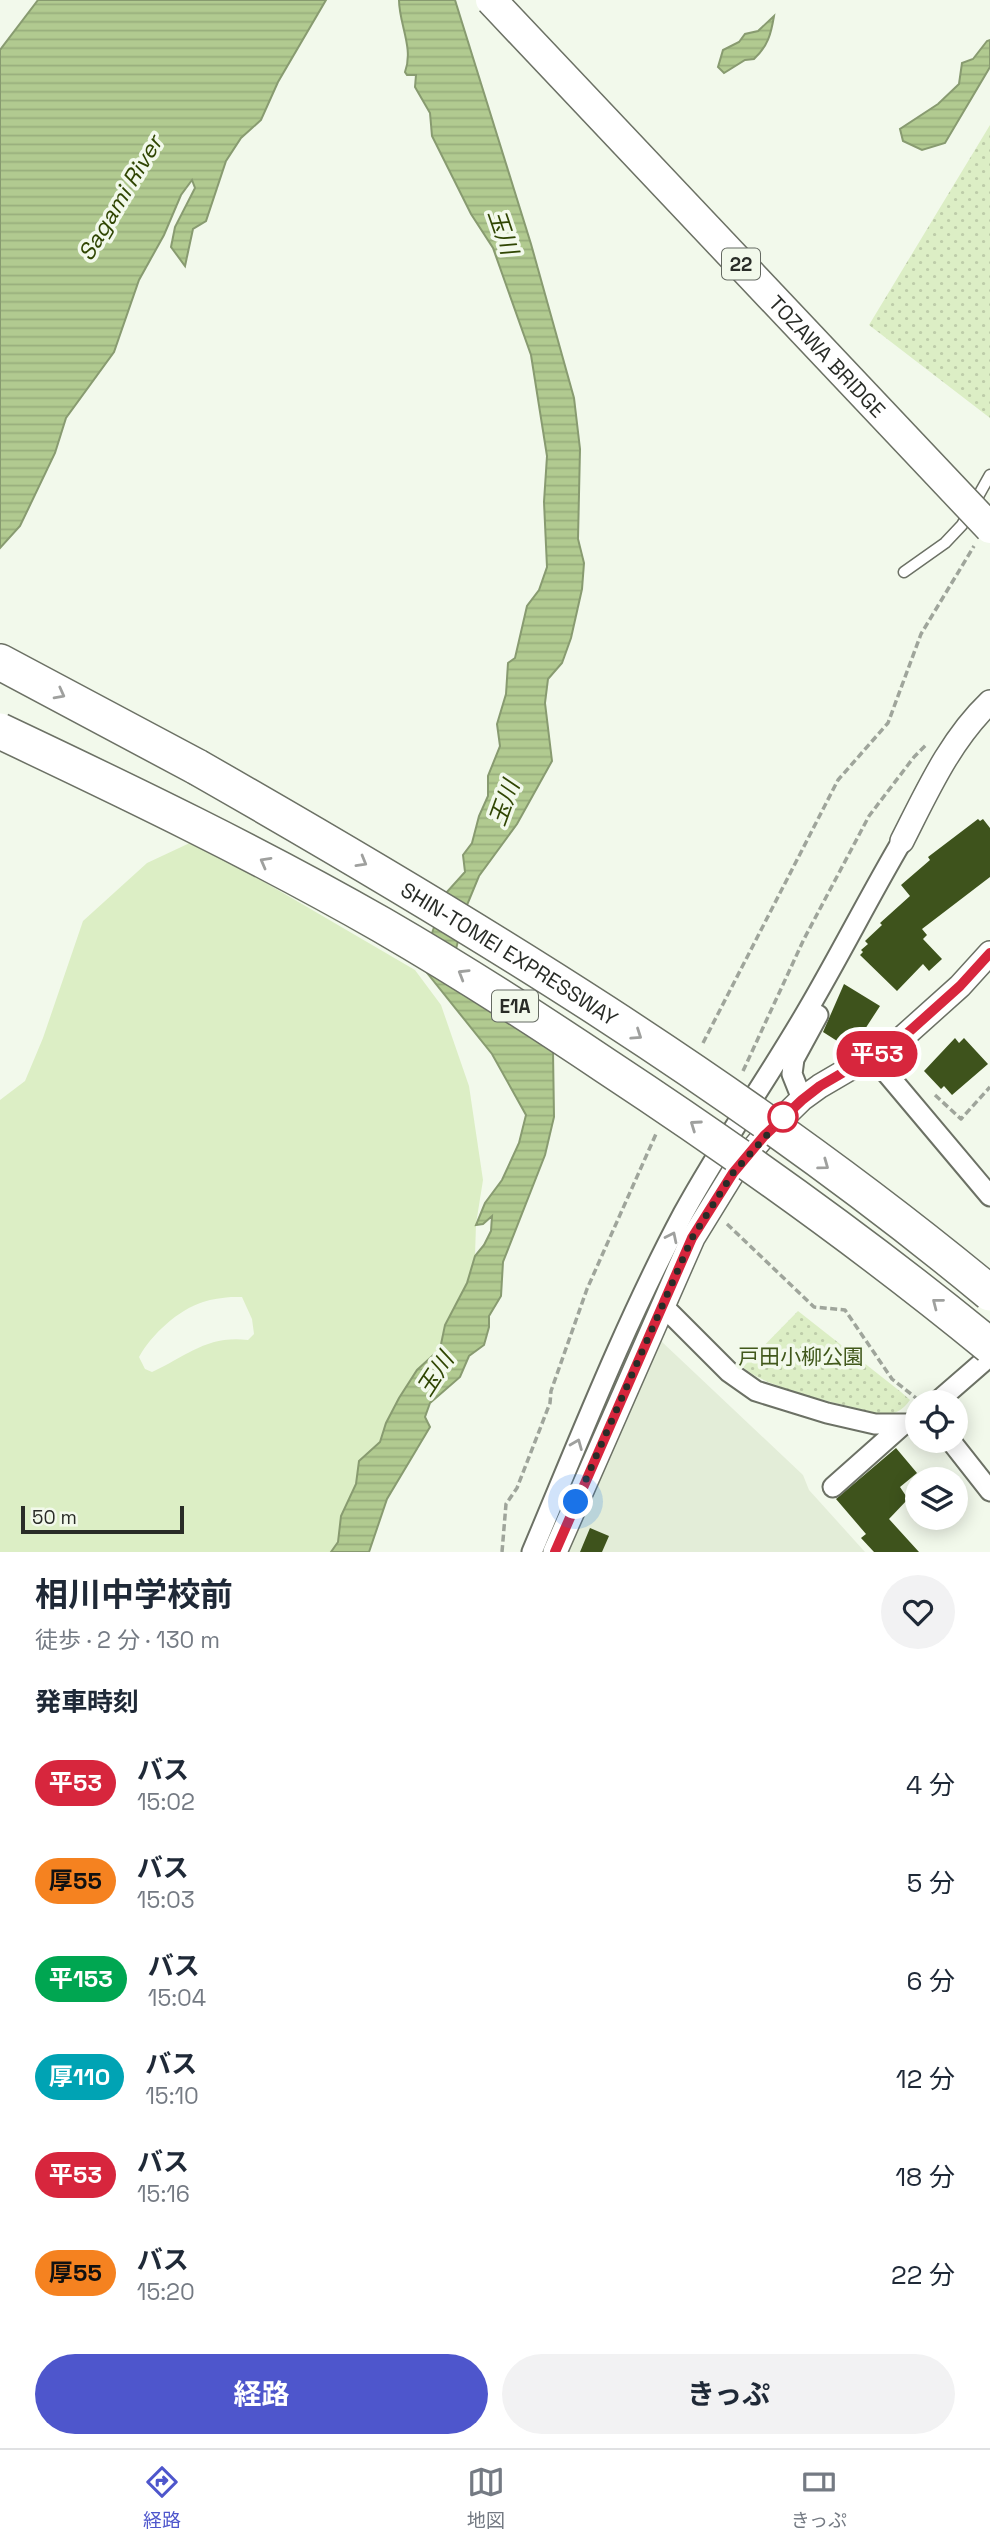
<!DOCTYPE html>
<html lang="ja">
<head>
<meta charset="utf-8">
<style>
	body { margin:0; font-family:"Space Grotesk","Noto Sans JP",sans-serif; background:#f2f2f3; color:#1f2937; height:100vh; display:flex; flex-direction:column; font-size:26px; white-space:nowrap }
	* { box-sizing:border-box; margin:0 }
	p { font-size:23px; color:#747a83 }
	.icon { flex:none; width:38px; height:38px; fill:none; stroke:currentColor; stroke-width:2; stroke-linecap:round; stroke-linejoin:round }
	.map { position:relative; height:1552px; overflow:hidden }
	.drawer { display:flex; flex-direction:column; background:#fff; flex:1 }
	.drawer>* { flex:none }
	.badge { padding:0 14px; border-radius:23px; font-size:24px; line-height:46px }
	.fabs { position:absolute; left:905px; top:1390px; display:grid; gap:14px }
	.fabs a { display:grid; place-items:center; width:63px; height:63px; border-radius:50%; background:#fff; box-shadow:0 4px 18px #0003; font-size:35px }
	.scale { position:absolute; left:21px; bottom:18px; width:163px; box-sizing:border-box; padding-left:7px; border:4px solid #292c27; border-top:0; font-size:19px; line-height:24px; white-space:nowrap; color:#292c27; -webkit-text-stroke:5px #f2f9eb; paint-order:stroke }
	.you { position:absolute; width:35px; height:35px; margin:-18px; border:5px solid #fff; border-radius:50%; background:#1a73e8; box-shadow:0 0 0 10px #1a73e833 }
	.map>.badge { position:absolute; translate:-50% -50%; box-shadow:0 0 0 4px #fff }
	h2 { padding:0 35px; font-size:26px; line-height:63px }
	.round { display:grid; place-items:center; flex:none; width:74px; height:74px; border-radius:37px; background:#f2f2f3 }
	.head { display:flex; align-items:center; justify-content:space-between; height:119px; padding:0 35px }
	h1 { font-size:33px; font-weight:700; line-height:52px }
	.primary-button { display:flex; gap:14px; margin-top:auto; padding:14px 35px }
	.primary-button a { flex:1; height:80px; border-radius:42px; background:#4e56cc; color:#fff; font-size:28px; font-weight:700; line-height:80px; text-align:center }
	.primary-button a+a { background:#f2f2f3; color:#1f2937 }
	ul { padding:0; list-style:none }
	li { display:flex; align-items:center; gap:21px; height:98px; padding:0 35px }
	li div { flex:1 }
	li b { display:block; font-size:26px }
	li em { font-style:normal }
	li .badge { min-width:77px; font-weight:700; text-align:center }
	.tabs { display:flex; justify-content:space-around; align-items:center; height:98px; border-top:2px solid #e0e1e3; background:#fff; font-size:19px; color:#747a83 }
	.tabs a { display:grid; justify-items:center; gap:4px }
	.tabs .selected { color:#4e56cc }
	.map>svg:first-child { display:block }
	.built { fill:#e3edd8 }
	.grass { fill:#dceec5; fill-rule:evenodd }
	.park { fill:url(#park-dots) }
	.water { fill:url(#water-rules); stroke:#889b70; stroke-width:2 }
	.building { fill:#3e531c }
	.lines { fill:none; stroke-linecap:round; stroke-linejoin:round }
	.service-casing { stroke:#6c7165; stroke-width:13 }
	.minor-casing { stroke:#6c7165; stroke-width:23 }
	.tertiary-casing { stroke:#6c7165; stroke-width:26 }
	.motorway-casing { stroke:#6c7165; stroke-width:38 }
	.path { stroke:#9fa59b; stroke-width:3.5; stroke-dasharray:7 3.5; stroke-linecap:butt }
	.service { stroke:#fff; stroke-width:10 }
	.minor { stroke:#fff; stroke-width:19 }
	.tertiary { stroke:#fff; stroke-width:23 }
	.motorway { stroke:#fff; stroke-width:35 }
	.primary-bridge-casing { stroke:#6c7165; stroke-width:33; stroke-linecap:butt }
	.motorway-bridge-casing { stroke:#6c7165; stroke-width:38; stroke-linecap:butt }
	.primary-bridge { stroke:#fff; stroke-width:30 }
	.motorway-bridge { stroke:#fff; stroke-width:35 }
	.oneway { stroke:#9fa09e }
	.line-casing { stroke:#fff; stroke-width:16 }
	.line { stroke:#d7263d; stroke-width:10 }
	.walk { stroke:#292c27; stroke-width:7; stroke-dasharray:0 12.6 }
	.stop-dot { fill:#fff; stroke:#d7263d; stroke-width:3.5 }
	.labels { text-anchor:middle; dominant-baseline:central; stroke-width:7; stroke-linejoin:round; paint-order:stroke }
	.shield { fill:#f2f9eb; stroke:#656a62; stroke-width:2 }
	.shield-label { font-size:19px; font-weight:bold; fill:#292c27 }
	.street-label { font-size:21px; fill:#292c27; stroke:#f2f9eb }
	.park-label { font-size:21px; fill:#41581b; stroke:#f2f9eb }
	.water-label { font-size:23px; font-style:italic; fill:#304603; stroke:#f2f9eb }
</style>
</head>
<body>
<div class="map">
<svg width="990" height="1552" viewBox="0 0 990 1552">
	<defs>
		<pattern id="park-dots" width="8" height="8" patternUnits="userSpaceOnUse" patternTransform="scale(1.75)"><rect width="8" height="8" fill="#dceec5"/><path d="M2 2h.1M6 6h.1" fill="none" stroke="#bdcca9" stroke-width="1.8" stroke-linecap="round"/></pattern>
		<pattern id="water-rules" width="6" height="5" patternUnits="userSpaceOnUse" patternTransform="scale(1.75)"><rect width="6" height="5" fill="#b1ca90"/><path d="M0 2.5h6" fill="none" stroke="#98ae7c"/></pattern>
	</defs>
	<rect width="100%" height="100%" fill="#f2f9eb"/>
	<path class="built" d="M661 1341 803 1475 809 1490 865 1552H566Z"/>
	<path class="grass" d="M194 841 415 970 441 1005 469 1086 483 1180 476 1224 475 1256 467 1283 445 1325 440 1349 417 1370 399 1398 386 1423 380 1442 359 1461 356 1484 341 1516 338 1542 331 1552H0V1100L25 1081 43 1038 83 921 147 863ZM231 1297H242L252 1319 254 1334 248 1340C207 1335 187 1356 152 1372L145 1369 139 1357C152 1334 178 1310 203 1302 212 1299 222 1298 231 1297Z"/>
	<path class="park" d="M990 125V418L869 325Z
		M798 1311 901 1392 910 1400C903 1410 895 1414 884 1415 850 1406 765 1389 743 1367Z"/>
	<path class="water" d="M38 0H326L278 82 261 120 241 138 226 161 206 221 193 229 185 266 171 247 175 227 195 188 192 180 181 195 164 235 139 280 114 352 66 418 55 453 20 526 0 548V50Z
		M399 0H455L531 244 574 398 580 449 578 539 584 563 582 589 571 638 562 663 548 679 545 703 552 761 517 824 479 876 467 905 455 953 501 1011 553 1052 554 1117 545 1155 503 1262 501 1296 489 1316V1327L484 1345 469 1356 460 1377 430 1403 425 1417 430 1427 387 1499 369 1552H331L338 1542 341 1516 356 1484 359 1461 380 1442 386 1423 399 1398 417 1370 440 1349 445 1325 467 1283 475 1256 484 1245 491 1231 492 1216 483 1224 476 1225 485 1203 502 1180 519 1143 526 1115 492 1054 424 969 431 936 446 893 465 872 463 855 472 843 479 816 488 796V776L500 746 497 724 506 694 508 663 515 658 527 606 539 590 547 567 544 502 547 456 531 355 493 248 471 214 432 136 430 113 415 87 416 75H407L405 72C414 48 399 24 399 0Z
		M774 16C771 34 768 46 754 59L745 60 724 73 718 67 723 50 739 42 745 34 758 31Z
		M990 40V67L945 143 922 150 903 141 900 129 938 104 959 84 962 63 973 59 987 41Z"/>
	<path class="building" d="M978 819 980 821 983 819 990 828V877L922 929 927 935 923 939 942 959 929 971 923 964 897 991 860 955 863 952 861 950 868 944 865 941 882 925 880 923 910 896 901 885 930 860 928 857Z
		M844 984 880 1006 854 1046 848 1042 845 1046 823 1032Z
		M955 1038 959 1043 964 1038 988 1064 952 1095 944 1086 941 1089 924 1071Z
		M896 1448 917 1473 900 1487 908 1499 889 1519 919 1552H874L861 1538 866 1534 836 1499Z
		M590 1528 609 1536 602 1552H580Z"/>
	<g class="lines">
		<g class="service-casing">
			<path id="service" d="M904 572 945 543 962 525 990 475"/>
		</g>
		<g class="minor-casing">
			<path id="minor" d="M873 1057 990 1196
				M802 1099 792 1074 794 1059 818 1015
				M663 1306 729 1372 756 1391 827 1413 875 1424H917
				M937 1402 990 1356
				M950 1440 990 1491
				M833 1487 904 1424
				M532 1552C580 1438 625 1323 683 1214 721 1144 767 1080 807 1011 840 955 869 897 902 841"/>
		</g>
		<g class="tertiary-casing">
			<path id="tertiary" d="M902 841C927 792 950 740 990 702
				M555 1552 693 1238 733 1173 764 1136 802 1099 820 1086 902 1038 960 986 990 953"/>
		</g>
		<g class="motorway-casing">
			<path id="motorway" d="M0 662 197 767"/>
		</g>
		<path class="path" d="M703 1043 838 780 888 723 921 634 974 546
			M743 1071 804 939 869 816 914 757 927 744
			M935 1095 961 1119 990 1087
			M727 1224 814 1307 845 1310 892 1379 916 1398
			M502 1552 506 1504 517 1488 550 1403 551 1391 587 1289 656 1134"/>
		<use href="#service" class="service"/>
		<use href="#minor" class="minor"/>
		<use href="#tertiary" class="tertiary"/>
		<use href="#motorway" class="motorway"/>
		<g class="primary-bridge-casing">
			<g id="primary-bridge">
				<path id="s1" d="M491 0 990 528"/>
			</g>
		</g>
		<g class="motorway-bridge-casing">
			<g id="motorway-bridge">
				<path d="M0 731C129 792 258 854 382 925 458 969 533 1017 606 1066 738 1153 868 1246 990 1346"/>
				<path id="s2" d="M197 767C472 924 745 1090 990 1293"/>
			</g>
		</g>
		<use href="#primary-bridge" class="primary-bridge"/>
		<use href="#motorway-bridge" class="motorway-bridge"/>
	</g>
	<defs><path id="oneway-chevron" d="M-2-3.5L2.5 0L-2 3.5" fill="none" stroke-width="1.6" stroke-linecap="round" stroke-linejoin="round" transform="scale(1.75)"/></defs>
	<g class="oneway">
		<use href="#oneway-chevron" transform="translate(60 694) rotate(28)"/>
		<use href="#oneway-chevron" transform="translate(265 862) rotate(-151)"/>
		<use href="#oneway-chevron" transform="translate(362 862) rotate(30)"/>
		<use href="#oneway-chevron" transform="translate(463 974) rotate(-149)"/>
		<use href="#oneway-chevron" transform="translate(637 1035) rotate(34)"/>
		<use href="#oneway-chevron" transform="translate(695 1125) rotate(-145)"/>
		<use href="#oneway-chevron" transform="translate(824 1165) rotate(36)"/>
		<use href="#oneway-chevron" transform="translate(672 1237) rotate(-64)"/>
		<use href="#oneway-chevron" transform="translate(937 1303) rotate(-142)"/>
		<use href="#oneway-chevron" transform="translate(577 1444) rotate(-68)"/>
	</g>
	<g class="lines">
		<g class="line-casing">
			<path id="line" d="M555 1552 692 1238 733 1173 764 1136 802 1100 820 1086 902 1038 960 986 990 953"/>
		</g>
		<use href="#line" class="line"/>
		<path class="walk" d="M576 1502 692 1238 733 1173 783 1117"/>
	</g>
	<circle class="stop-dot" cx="783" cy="1117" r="14"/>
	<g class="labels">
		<g class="shield">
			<rect x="722" y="248.5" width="38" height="31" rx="5"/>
			<rect x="492" y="990.5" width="46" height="31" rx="5"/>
		</g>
		<g class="shield-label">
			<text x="741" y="264">22</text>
			<text x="515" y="1006">E1A</text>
		</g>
		<g class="street-label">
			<text stroke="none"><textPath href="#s1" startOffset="490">TOZAWA BRIDGE</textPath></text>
			<text stroke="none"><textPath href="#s2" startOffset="364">SHIN-TOMEI EXPRESSWAY</textPath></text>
		</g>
		<g class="park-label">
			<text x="801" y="1356">戸田小柳公園</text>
		</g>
		<g class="water-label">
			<text transform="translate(120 198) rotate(-59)">Sagami River</text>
			<text transform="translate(503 232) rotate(71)">玉川</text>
			<text transform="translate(504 803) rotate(-70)">玉川</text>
			<text transform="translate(435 1374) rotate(-57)">玉川</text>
		</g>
	</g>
</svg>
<div class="fabs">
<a><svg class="icon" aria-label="locate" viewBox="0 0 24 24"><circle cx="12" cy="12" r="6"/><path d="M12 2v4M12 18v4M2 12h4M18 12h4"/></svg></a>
<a><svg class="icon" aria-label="layers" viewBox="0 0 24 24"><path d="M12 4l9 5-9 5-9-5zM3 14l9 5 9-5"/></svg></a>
</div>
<div class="scale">50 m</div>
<div class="you" style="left:576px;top:1502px"></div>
<b class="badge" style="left:877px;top:1054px;background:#d7263d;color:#fff">平53</b>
</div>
<section class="drawer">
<div class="head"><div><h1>相川中学校前</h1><p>徒歩 · 2 分 · 130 m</p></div><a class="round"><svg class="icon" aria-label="heart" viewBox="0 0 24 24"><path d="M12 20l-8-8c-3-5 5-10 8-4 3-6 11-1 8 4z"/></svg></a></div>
<h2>発車時刻</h2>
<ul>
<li><span class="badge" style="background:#d7263d;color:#fff">平53</span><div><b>バス</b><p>15:02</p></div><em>4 分</em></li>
<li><span class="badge" style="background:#f58220;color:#111">厚55</span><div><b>バス</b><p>15:03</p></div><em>5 分</em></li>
<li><span class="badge" style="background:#00a651;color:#fff">平153</span><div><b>バス</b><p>15:04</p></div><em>6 分</em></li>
<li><span class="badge" style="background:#00a3b4;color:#fff">厚110</span><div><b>バス</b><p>15:10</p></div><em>12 分</em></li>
<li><span class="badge" style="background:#d7263d;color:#fff">平53</span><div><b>バス</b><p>15:16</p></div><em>18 分</em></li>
<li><span class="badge" style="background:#f58220;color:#111">厚55</span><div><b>バス</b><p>15:20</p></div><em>22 分</em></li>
</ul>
<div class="primary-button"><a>経路</a><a>きっぷ</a></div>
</section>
<nav class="tabs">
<a class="selected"><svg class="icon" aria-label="directions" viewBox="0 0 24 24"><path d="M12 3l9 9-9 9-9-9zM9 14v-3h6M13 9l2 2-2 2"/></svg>経路</a>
<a><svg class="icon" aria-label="map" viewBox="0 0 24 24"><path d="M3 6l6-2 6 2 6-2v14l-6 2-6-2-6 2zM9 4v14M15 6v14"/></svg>地図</a>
<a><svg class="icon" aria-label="tickets" viewBox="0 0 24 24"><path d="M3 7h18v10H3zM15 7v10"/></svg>きっぷ</a>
</nav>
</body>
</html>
